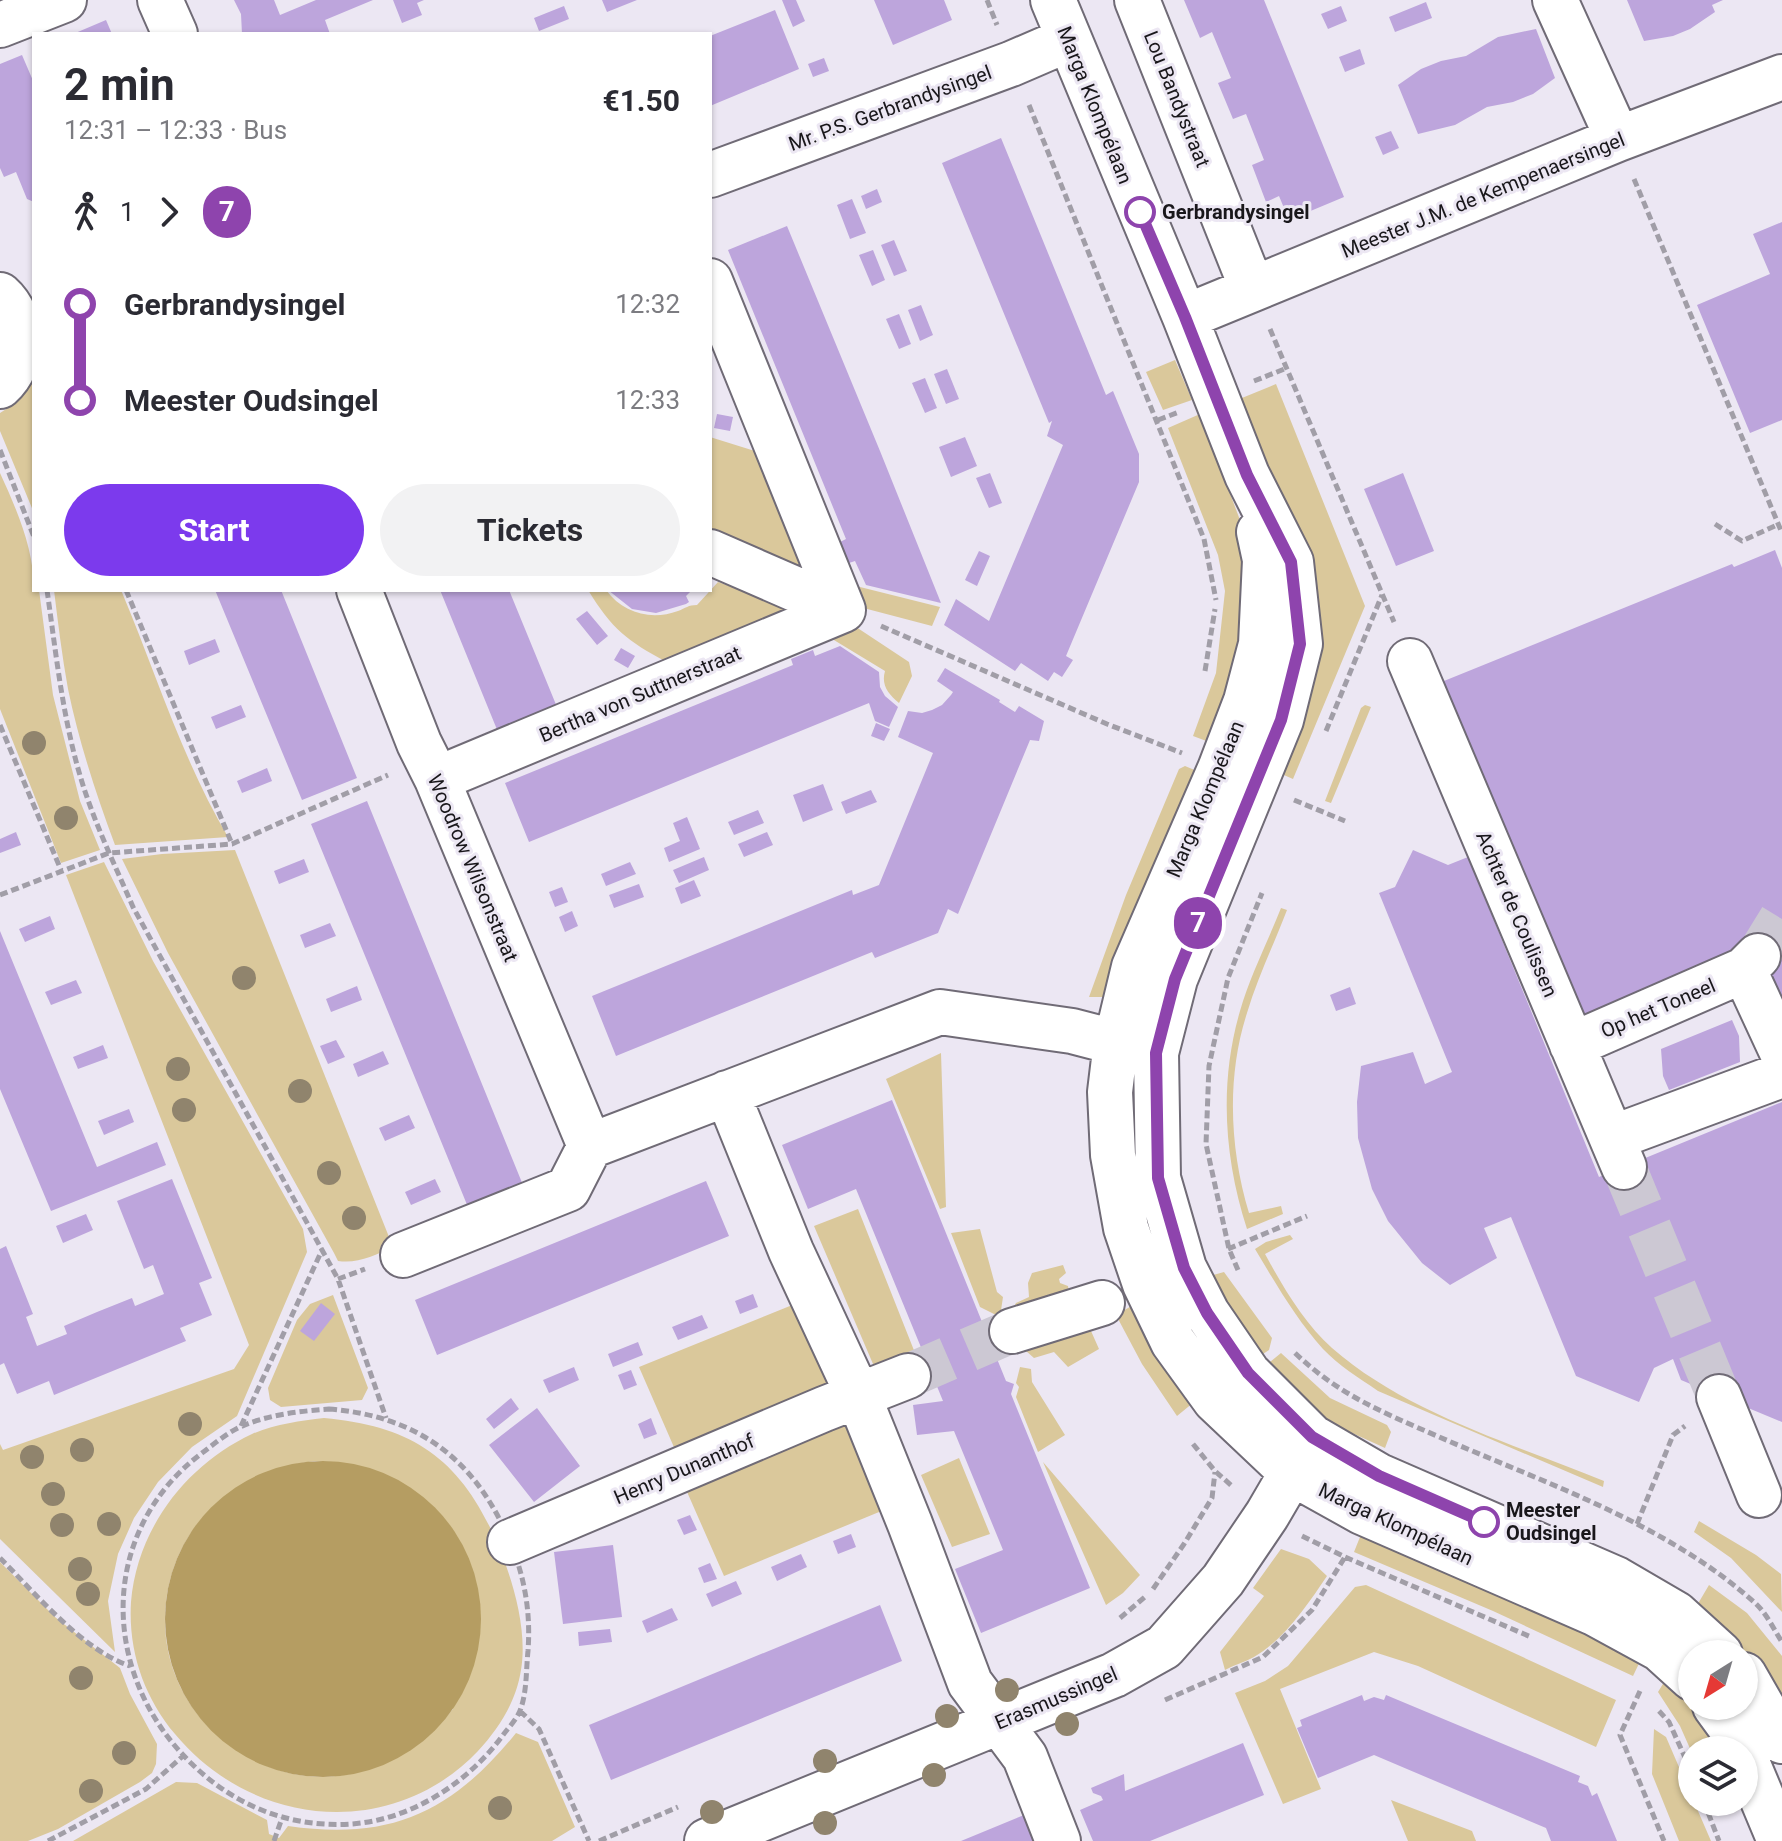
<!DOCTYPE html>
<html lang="en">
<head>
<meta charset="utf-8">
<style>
	body { margin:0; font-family:Roboto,sans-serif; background:#f2f2f3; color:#2b2b33; height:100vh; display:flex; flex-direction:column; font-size:30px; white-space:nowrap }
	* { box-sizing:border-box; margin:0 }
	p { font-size:26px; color:#7c7c81 }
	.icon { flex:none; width:44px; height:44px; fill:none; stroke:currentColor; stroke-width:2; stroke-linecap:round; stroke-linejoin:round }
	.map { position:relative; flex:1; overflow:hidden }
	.panel { position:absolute; left:32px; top:32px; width:680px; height:560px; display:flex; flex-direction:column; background:#fff; border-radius:0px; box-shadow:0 2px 6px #0004 }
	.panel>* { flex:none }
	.badge { padding:0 16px; border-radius:26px; font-size:28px; line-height:52px }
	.needle { width:52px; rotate:217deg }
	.tools { position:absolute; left:1678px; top:1640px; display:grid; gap:16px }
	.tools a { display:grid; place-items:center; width:80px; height:80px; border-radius:50%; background:#fff; box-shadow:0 2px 6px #0004; font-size:40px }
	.map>.badge { position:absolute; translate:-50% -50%; box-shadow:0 0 0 4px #fff }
	.legs { display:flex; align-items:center; gap:12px; height:88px; padding:0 32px; font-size:26px }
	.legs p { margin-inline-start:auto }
	.headline { display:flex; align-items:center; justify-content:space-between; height:136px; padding:0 32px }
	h1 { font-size:44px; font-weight:700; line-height:60px }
	.action { display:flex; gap:16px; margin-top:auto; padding:16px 32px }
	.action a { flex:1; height:92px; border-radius:48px; background:#7c3aed; color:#fff; font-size:32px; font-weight:700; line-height:92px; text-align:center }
	.action a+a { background:#f2f2f3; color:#2b2b33 }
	ul { padding:0 32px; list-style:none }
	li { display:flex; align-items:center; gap:28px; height:96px; font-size:30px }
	li i { display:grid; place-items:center; width:12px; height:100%; margin:0 10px; background:currentColor }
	li i::after { content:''; width:20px; height:20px; margin:-10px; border:6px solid; border-radius:50%; background:#fff }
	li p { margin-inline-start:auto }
	li:first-child i { background:linear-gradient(#0000 50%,currentColor 0) }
	li:last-child i { background:linear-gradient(currentColor 50%,#0000 0) }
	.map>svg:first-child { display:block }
	.green { fill:#dac89b; fill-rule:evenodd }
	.water { fill:#b59d62 }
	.building { fill:#bda5dc }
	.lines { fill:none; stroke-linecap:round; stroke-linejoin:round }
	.minor-tunnel { stroke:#ccc8d3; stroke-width:44; stroke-dasharray:44 22; stroke-linecap:butt }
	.minor-casing { stroke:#706b76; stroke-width:48 }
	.path { stroke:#a19ea7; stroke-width:5; stroke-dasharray:8 4; stroke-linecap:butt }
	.minor { stroke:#fff; stroke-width:44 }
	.tree { fill:#90846d }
	.line-1-casing { stroke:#fff; stroke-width:18 }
	.line-1 { stroke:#8e44ad; stroke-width:12 }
	.stop-1-dot { fill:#fff; stroke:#8e44ad; stroke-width:4 }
	.labels { text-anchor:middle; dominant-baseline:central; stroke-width:6; stroke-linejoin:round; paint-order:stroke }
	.street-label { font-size:20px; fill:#19171b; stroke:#ece7f3 }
	.stop-label { font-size:20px; font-weight:bold; fill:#19171b; stroke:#ece7f3; text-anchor:start }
</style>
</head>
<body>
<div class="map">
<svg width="1782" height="1841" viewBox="0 0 1782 1841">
	<rect width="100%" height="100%" fill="#ece7f3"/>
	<path class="green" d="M1175 360 1192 400 1163 410 1146 372Z
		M32 381 34 386V513L0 431V413L11 406Z
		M1276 384 1365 606 1293 779 1277 772 1237 400Z
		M1200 414 1243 528 1250 629 1217 745 1193 736 1216 673 1225 591 1218 555 1168 428Z
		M710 437 758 452 805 567 798 577 710 532Z
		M0 473C17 510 34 549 34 590H39L53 695 80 801 100 850 61 863 0 709Z
		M718 582 785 606 784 613 667 662C627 641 612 629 588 590H606C623 613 651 621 678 611 686 608 688 605 697 605Z
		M844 583 940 607 932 626 852 605Z
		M54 590H121C156 673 182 759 228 837L115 845C96 794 79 742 68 689 62 656 58 623 54 590Z
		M850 623 909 662 912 676 899 703C888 694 881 685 885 671L824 634Z
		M1365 705 1371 707 1331 803 1325 801 1361 708Z
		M1185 766 1204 774 1114 997H1089L1126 895 1179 769Z
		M235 850 393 1247C375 1255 358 1264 338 1261L334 1253 168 953 122 859 162 854Z
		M104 862 153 961 303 1229 307 1252 237 1416 192 1447 158 1482 134 1518 118 1554 108 1601 115 1652 0 1539V1444L3 1450 234 1369 249 1345 66 875Z
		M1281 908 1287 910C1274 944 1257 979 1247 1013 1226 1078 1230 1150 1249 1213L1281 1206 1283 1214 1247 1229C1224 1158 1219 1083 1240 1011 1250 976 1268 941 1281 908Z
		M941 1053 946 1207 940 1209 886 1079Z
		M858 1209 919 1363 879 1378 814 1226Z
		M980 1229 997 1292 1003 1297 1000 1317 980 1307 951 1233Z
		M1290 1235 1293 1239 1265 1254C1283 1287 1304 1323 1332 1348 1406 1413 1514 1444 1604 1481L1603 1487 1378 1391C1359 1378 1338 1365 1323 1349 1296 1319 1276 1284 1255 1249L1266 1242Z
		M1063 1265 1066 1273 1059 1279 1060 1283 1068 1286 1070 1298 1012 1310 1016 1303 1029 1297 1028 1283 1032 1273Z
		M1224 1272 1272 1338 1269 1350 1251 1362 1199 1279Z
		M827 1291 863 1386 680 1461 639 1367Z
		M333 1295 368 1388 362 1400 281 1407 270 1400 268 1388 297 1320 310 1304Z
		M1140 1301 1199 1398 1177 1416 1142 1364 1116 1315Z
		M1087 1322 1099 1349 1068 1367 1054 1352 1034 1358 1026 1351 1028 1340Z
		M1281 1353 1330 1398 1387 1425 1391 1432 1385 1448 1328 1422 1259 1371Z
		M1020 1367 1031 1369 1032 1382 1065 1435 1038 1452 1016 1397 1019 1387 1016 1383Z
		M861 1414 896 1505 724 1576 684 1485Z
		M324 1418C412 1426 459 1458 495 1538 512 1576 528 1629 521 1670 516 1702 499 1728 478 1751 392 1841 253 1828 175 1734 144 1697 128 1651 131 1602 137 1529 186 1465 252 1434 275 1424 300 1421 324 1418ZM315 1461C367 1462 406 1480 443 1517L453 1709C389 1787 290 1802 213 1731 182 1702 164 1660 165 1617 166 1584 176 1552 196 1526 226 1487 267 1467 315 1461Z
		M959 1458 990 1534 952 1547 921 1475Z
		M1043 1462 1140 1575 1123 1593 1106 1605Z
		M1699 1521 1756 1555 1781 1574 1782 1612 1731 1558 1694 1532Z
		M1364 1527 1645 1651 1633 1676 1493 1611 1354 1552Z
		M1281 1549 1309 1559 1327 1576C1308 1604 1285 1639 1254 1657 1245 1662 1234 1665 1225 1670L1220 1652 1264 1596 1253 1588Z
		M0 1562 55 1617 120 1668 130 1694 157 1744 156 1764 152 1773 140 1782 58 1829 28 1841H0Z
		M1366 1585 1616 1700 1596 1747 1418 1666 1374 1652 1280 1689 1321 1789 1283 1804 1235 1693 1265 1681 1288 1666 1355 1587Z
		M1709 1585 1747 1613 1782 1656V1715L1741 1654 1696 1607Z
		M1669 1674 1674 1676 1696 1709 1713 1746 1692 1750V1753L1680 1726 1658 1692Z
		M1654 1729 1666 1737 1711 1841H1679L1652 1774Z
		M516 1733 538 1742 575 1827 552 1841H73L176 1782 197 1783 267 1820 269 1834 279 1838 288 1826C391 1841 452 1812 516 1733Z
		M1391 1800 1472 1831 1476 1841H1408Z"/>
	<path class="water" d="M165 1619a158 158 0 1 1 316 0a158 158 0 1 1-316 0Z"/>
	<path class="building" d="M234 0H274L280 15 316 0H373L325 20 330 34H242L241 14Z
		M393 0H424L417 3 422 15 402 23Z
		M602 0H637L607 12Z
		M782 0H796L805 21 793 27Z
		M874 0H944L952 20 893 45Z
		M1184 0H1264L1344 197 1289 220 1279 196 1266 202 1252 165 1264 160 1246 114 1233 119 1218 83 1231 78 1212 32 1200 38Z
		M1627 0H1723L1712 5 1715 12 1690 29 1673 36 1644 41Z
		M1426 2 1432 18 1395 32 1389 17Z
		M564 6 569 19 539 31 534 18Z
		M1341 6 1347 21 1328 29 1321 14Z
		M775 10 799 69 710 106V36Z
		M106 20 112 34H73Z
		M1536 29 1555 78 1533 94 1513 102 1487 107 1455 125 1418 134 1398 85 1421 69 1441 61 1466 56 1498 37Z
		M1360 49 1365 64 1345 72 1339 57Z
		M22 55 34 83V202L27 199 16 172 4 177 0 168V64Z
		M824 58 829 71 813 77 808 64Z
		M1391 131 1399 148 1383 155 1375 137Z
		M1001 138 1106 395 1113 391 1139 454V482L1066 656 1073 660 1062 677 1054 672 1048 681 1021 663 1015 671 944 625 956 599 989 621 1063 445 1047 436 1052 421 1049 423 942 163Z
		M877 189 882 202 866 209 861 196Z
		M852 199 866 233 850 239 837 205Z
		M1782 222V420L1750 433 1697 305 1770 274 1753 234Z
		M787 226 880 451 941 603 866 585 855 561 849 563 840 542 846 539 728 250Z
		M894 240 907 271 894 276 881 245Z
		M873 250 885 280 872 286 859 255Z
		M921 305 933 335 920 341 908 310Z
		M899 314 911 344 899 349 886 319Z
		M947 369 959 399 946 404 934 374Z
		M925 378 937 408 925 413 912 383Z
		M717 414 733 417 730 431 714 428Z
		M965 437 977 466 951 477 939 447Z
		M990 473 1002 503 989 508 976 478Z
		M1403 473 1434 551 1396 566 1364 489Z
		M1775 550 1782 568V1008L1757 948 1578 1024 1439 683 1732 564 1734 567Z
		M979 551 990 556 977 586 965 580Z
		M215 590H281L357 778 302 800Z
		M440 590H509L557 707 498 732Z
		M608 590H692L686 596 689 602 686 604 656 613 632 609Z
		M587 611 608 636 597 645 576 619Z
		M215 639 220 652 189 665 184 651Z
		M840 646 879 672 880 687 885 696 898 707 889 727 875 721 869 703 529 842 505 783 793 665 791 659 813 650 815 656Z
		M621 648 635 656 628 668 614 660Z
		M945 668 1000 700 999 702 1015 712 1019 706 1044 721 1039 741 1030 740 958 914 948 909 938 933 875 958 872 952 616 1056 592 996 852 890 853 895 879 885 933 753 898 737 908 711 922 713 932 710 942 705 951 695 953 692 937 681Z
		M241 705 246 717 216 729 211 717Z
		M876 723 890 729 884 741 871 736Z
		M267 768 272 781 242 793 237 781Z
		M823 784 833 810 803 822 793 795Z
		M871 790 877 802 846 814 841 802Z
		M367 801 525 1190 470 1212 311 824Z
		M758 810 764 823 734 835 728 822Z
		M687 817 700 849 669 862 664 848 680 841 673 823Z
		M16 832 21 845 0 853V839Z
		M767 832 773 845 744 857 738 844Z
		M1413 850 1448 865 1468 857 1599 1177 1782 1102V1422L1681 1380 1673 1359 1654 1368 1639 1402 1576 1376 1511 1217 1484 1228 1497 1258 1450 1285 1422 1263 1388 1221 1372 1189 1358 1138 1357 1102 1361 1066 1413 1052 1425 1084 1452 1072 1379 893 1395 887Z
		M704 857 709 870 679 883 673 870Z
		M304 859 309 872 279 884 274 871Z
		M630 862 636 874 606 886 601 874Z
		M694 880 701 896 681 904 675 888Z
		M639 884 644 897 614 908 609 895Z
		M562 887 568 902 555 907 549 892Z
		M572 911 578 926 565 932 559 917Z
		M50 916 55 929 25 942 19 929Z
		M330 923 336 936 305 948 300 935Z
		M0 931 97 1167 157 1142 166 1165 51 1211 0 1089Z
		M76 980 82 993 51 1005 45 992Z
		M357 986 362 1000 331 1012 326 999Z
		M1350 987 1356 1004 1336 1011 1330 995Z
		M1732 1020 1739 1036 1740 1062 1669 1090 1663 1076 1661 1049Z
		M336 1040 345 1057 328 1064 320 1046Z
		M103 1045 108 1058 78 1069 73 1057Z
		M383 1051 389 1064 358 1077 353 1064Z
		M892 1100 1006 1381 1014 1384 1011 1394 1090 1588 981 1633 955 1569 1003 1550 954 1431 917 1435 913 1405 943 1401 856 1189 808 1209 782 1145Z
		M129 1109 134 1122 104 1135 98 1121Z
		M409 1115 415 1128 385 1141 379 1128Z
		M172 1179 212 1278 199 1283 212 1315 180 1328 186 1341 54 1395 49 1381 17 1394 4 1363 0 1365V1249L6 1246 33 1314 26 1317 37 1346 67 1334 64 1326 97 1312 132 1298 135 1306 164 1294 153 1265 144 1269 117 1201Z
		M435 1179 441 1192 411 1205 405 1192Z
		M706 1181 729 1236 437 1355 415 1300Z
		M86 1214 93 1230 63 1243 56 1226Z
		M753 1294 758 1307 740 1314 735 1301Z
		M321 1303 335 1314 314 1341 300 1331Z
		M702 1315 708 1328 678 1340 672 1327Z
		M638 1342 643 1355 613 1367 608 1354Z
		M574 1367 579 1380 549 1393 543 1380Z
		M631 1370 637 1385 624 1390 618 1375Z
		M511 1398 519 1409 494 1429 486 1419Z
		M537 1408 580 1466 534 1502 489 1445Z
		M651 1418 657 1434 644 1439 638 1424Z
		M690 1515 697 1530 684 1535 677 1520Z
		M851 1534 856 1547 838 1554 833 1541Z
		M613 1545 622 1617 563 1624 554 1552Z
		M801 1554 807 1567 777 1581 771 1567Z
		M710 1563 717 1579 704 1583 698 1568Z
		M736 1581 742 1594 712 1607 706 1594Z
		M880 1605 902 1661 611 1780 589 1725Z
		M672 1608 678 1620 647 1633 642 1621Z
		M610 1629 612 1642 579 1646 578 1632Z
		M1362 1695 1364 1701 1374 1697 1384 1700 1386 1695 1580 1776 1578 1782 1588 1786 1592 1796 1597 1793 1617 1841H1551L1546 1828 1374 1755 1318 1778 1297 1728 1302 1726 1300 1720Z
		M1243 1743 1264 1795 1150 1841H1093L1080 1810 1103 1800 1101 1796 1093 1793 1091 1788 1124 1774 1125 1791Z
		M1024 1815 1034 1841H961Z"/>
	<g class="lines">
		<path class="minor-tunnel" d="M1758 956 1782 917
			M1624 1167 1719 1397
			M908 1376 1012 1331"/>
		<g class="minor-casing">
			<path id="minor" d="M160 0 175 34
				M1053 0 1185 317 1247 475 1291 562 1300 644 1281 720 1175 979 1156 1053 1158 1178 1184 1268 1207 1313 1248 1373 1312 1437 1379 1476 1616 1579 1676 1614 1720 1654
				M1137 0 1252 288
				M1555 0 1618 139
				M0 25 64 0
				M710 175 1011 64 1069 39
				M0 295C26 318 26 363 0 386
				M1185 317 1618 139 1782 77
				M1259 532 1265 560 1261 644 1246 701 1220 769 1134 967 1116 1042 1110 1092 1113 1155 1126 1228 1145 1284 1173 1342 1215 1400 1292 1473 1362 1512 1594 1613 1660 1649 1692 1678
				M710 552 843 610
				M359 590 419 743 437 779 590 1146 940 1012 1072 1031 1145 1050
				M1410 661 1624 1167
				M437 779 843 610 710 281
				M1758 956 1744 970 1782 1052
				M1572 1045 1744 970
				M727 1093 791 1251 858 1395 910 1524 970 1683 1025 1757 1058 1841
				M1612 1138 1782 1075
				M403 1255 568 1189 590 1146
				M1012 1331 1102 1303
				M1719 1397 1759 1495
				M510 1542 824 1409 908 1376
				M1744 1675 1782 1741
				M1715 1706 1734 1732 1742 1750
				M1744 1755 1780 1841
				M707 1841 1114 1675 1164 1647 1223 1580 1267 1515 1305 1450"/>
		</g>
		<path class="path" d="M987 0 997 25
			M1029 105 1204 539 1216 600
			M1634 179 1782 533
			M1270 329 1394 622
			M1254 381 1287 368
			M1158 420 1179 412
			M0 450 34 537
			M1715 524 1742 541 1777 525
			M47 590C57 660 64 733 88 800 101 837 118 872 133 907L322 1250
			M126 590 232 844
			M881 626 1107 724 1182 753
			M1205 671 1215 609
			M0 725 61 870
			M1326 731 1382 595
			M1294 800 1345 821
			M0 895 109 853 232 844 388 775
			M1228 1249 1307 1216
			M1238 1270 1229 1249 1206 1144 1209 1066 1228 978 1262 893
			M338 1279 365 1269
			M1295 1353C1339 1395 1382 1412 1437 1436 1545 1483 1665 1523 1754 1602 1766 1612 1774 1630 1782 1642
			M329 1409C416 1416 473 1457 508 1537 524 1574 531 1610 528 1651 526 1670 527 1690 521 1708 518 1718 509 1727 503 1735 468 1783 411 1820 351 1824 290 1828 235 1806 192 1764 100 1676 97 1532 202 1453 214 1444 227 1433 240 1427 266 1415 300 1411 329 1409Z
			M241 1426 322 1250 338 1279 386 1418
			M1193 1444 1215 1471 1232 1486
			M1637 1524 1673 1435 1685 1426
			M1302 1536 1345 1557 1531 1637
			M0 1558C35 1593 82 1650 130 1666
			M1153 1589 1184 1544 1212 1498 1215 1472
			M1120 1618 1146 1596
			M1640 1691 1620 1735 1664 1841
			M1165 1700 1263 1657 1312 1610 1345 1557
			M520 1711 539 1729 589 1841
			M1659 1711 1669 1722 1692 1773
			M1704 1802 1719 1841
			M48 1841 146 1789 183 1756
			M274 1841 282 1818
			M599 1841 678 1807"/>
		<use href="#minor" class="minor"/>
	</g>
	<g class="tree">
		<circle cx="34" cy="743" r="12"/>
		<circle cx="66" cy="818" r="12"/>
		<circle cx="244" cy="978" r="12"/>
		<circle cx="178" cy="1069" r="12"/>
		<circle cx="300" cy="1091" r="12"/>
		<circle cx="184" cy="1110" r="12"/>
		<circle cx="329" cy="1173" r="12"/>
		<circle cx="354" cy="1218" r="12"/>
		<circle cx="190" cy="1424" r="12"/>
		<circle cx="82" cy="1450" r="12"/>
		<circle cx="32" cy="1457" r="12"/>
		<circle cx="53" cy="1494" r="12"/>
		<circle cx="109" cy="1524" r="12"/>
		<circle cx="62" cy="1525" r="12"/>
		<circle cx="80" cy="1569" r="12"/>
		<circle cx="88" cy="1594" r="12"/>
		<circle cx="81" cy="1678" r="12"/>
		<circle cx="1007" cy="1690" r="12"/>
		<circle cx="947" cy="1716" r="12"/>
		<circle cx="1067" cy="1724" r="12"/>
		<circle cx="124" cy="1753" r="12"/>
		<circle cx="825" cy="1761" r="12"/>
		<circle cx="934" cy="1775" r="12"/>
		<circle cx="91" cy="1791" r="12"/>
		<circle cx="500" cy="1808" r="12"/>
		<circle cx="712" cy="1812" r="12"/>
		<circle cx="825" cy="1823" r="12"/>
	</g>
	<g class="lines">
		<g class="line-1-casing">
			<path id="line-1" d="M1140 212 1185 317 1247 475 1291 562 1300 644 1281 720 1175 979 1156 1053 1158 1178 1184 1268 1207 1313 1248 1373 1312 1437 1379 1476 1484 1522"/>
		</g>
		<use href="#line-1" class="line-1"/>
	</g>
	<g class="stop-1-dot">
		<circle cx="1140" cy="212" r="14"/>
		<circle cx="1484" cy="1522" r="14"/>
	</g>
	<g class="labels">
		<g class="street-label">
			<text transform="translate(1177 99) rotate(68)">Lou Bandystraat</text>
			<text transform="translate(1095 105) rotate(68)">Marga Klompélaan</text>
			<text transform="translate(890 108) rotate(-20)">Mr. P.S. Gerbrandysingel</text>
			<text transform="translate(1483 195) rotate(-22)">Meester J.M. de Kempenaersingel</text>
			<text transform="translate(640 694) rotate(-23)">Bertha von Suttnerstraat</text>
			<text transform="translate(1205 799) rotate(-67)">Marga Klompélaan</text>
			<text transform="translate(473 868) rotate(67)">Woodrow Wilsonstraat</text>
			<text transform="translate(1517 914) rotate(67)">Achter de Coulissen</text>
			<text transform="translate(1658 1008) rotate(-23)">Op het Toneel</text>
			<text transform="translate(684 1469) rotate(-23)">Henry Dunanthof</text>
			<text transform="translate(1396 1524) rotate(25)">Marga Klompélaan</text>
			<text transform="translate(1056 1698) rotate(-23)">Erasmussingel</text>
		</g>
		<g class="stop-label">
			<text x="1162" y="212">Gerbrandysingel</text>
			<text x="1506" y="1510">Meester<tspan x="1506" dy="23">Oudsingel</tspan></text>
		</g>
	</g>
</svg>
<div class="tools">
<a><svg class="needle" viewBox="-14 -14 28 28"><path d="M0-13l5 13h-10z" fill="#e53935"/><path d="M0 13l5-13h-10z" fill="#7c7c81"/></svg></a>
<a><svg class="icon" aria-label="layers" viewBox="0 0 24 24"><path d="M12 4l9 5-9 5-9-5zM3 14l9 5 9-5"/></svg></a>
</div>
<b class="badge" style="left:1198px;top:923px;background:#8e44ad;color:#fff">7</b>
<section class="panel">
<div class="headline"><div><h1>2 min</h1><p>12:31 – 12:33 · Bus</p></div><b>€1.50</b></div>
<div class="legs"><svg class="icon" aria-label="walk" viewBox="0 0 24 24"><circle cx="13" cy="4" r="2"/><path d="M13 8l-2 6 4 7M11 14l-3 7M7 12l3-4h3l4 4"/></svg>1<svg class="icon" aria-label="forward" viewBox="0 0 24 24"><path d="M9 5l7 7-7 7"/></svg><b class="badge" style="background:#8e44ad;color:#fff">7</b></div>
<ul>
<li><i style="color:#8e44ad"></i><b>Gerbrandysingel</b><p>12:32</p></li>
<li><i style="color:#8e44ad"></i><b>Meester Oudsingel</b><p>12:33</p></li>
</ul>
<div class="action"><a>Start</a><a>Tickets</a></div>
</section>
</div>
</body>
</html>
